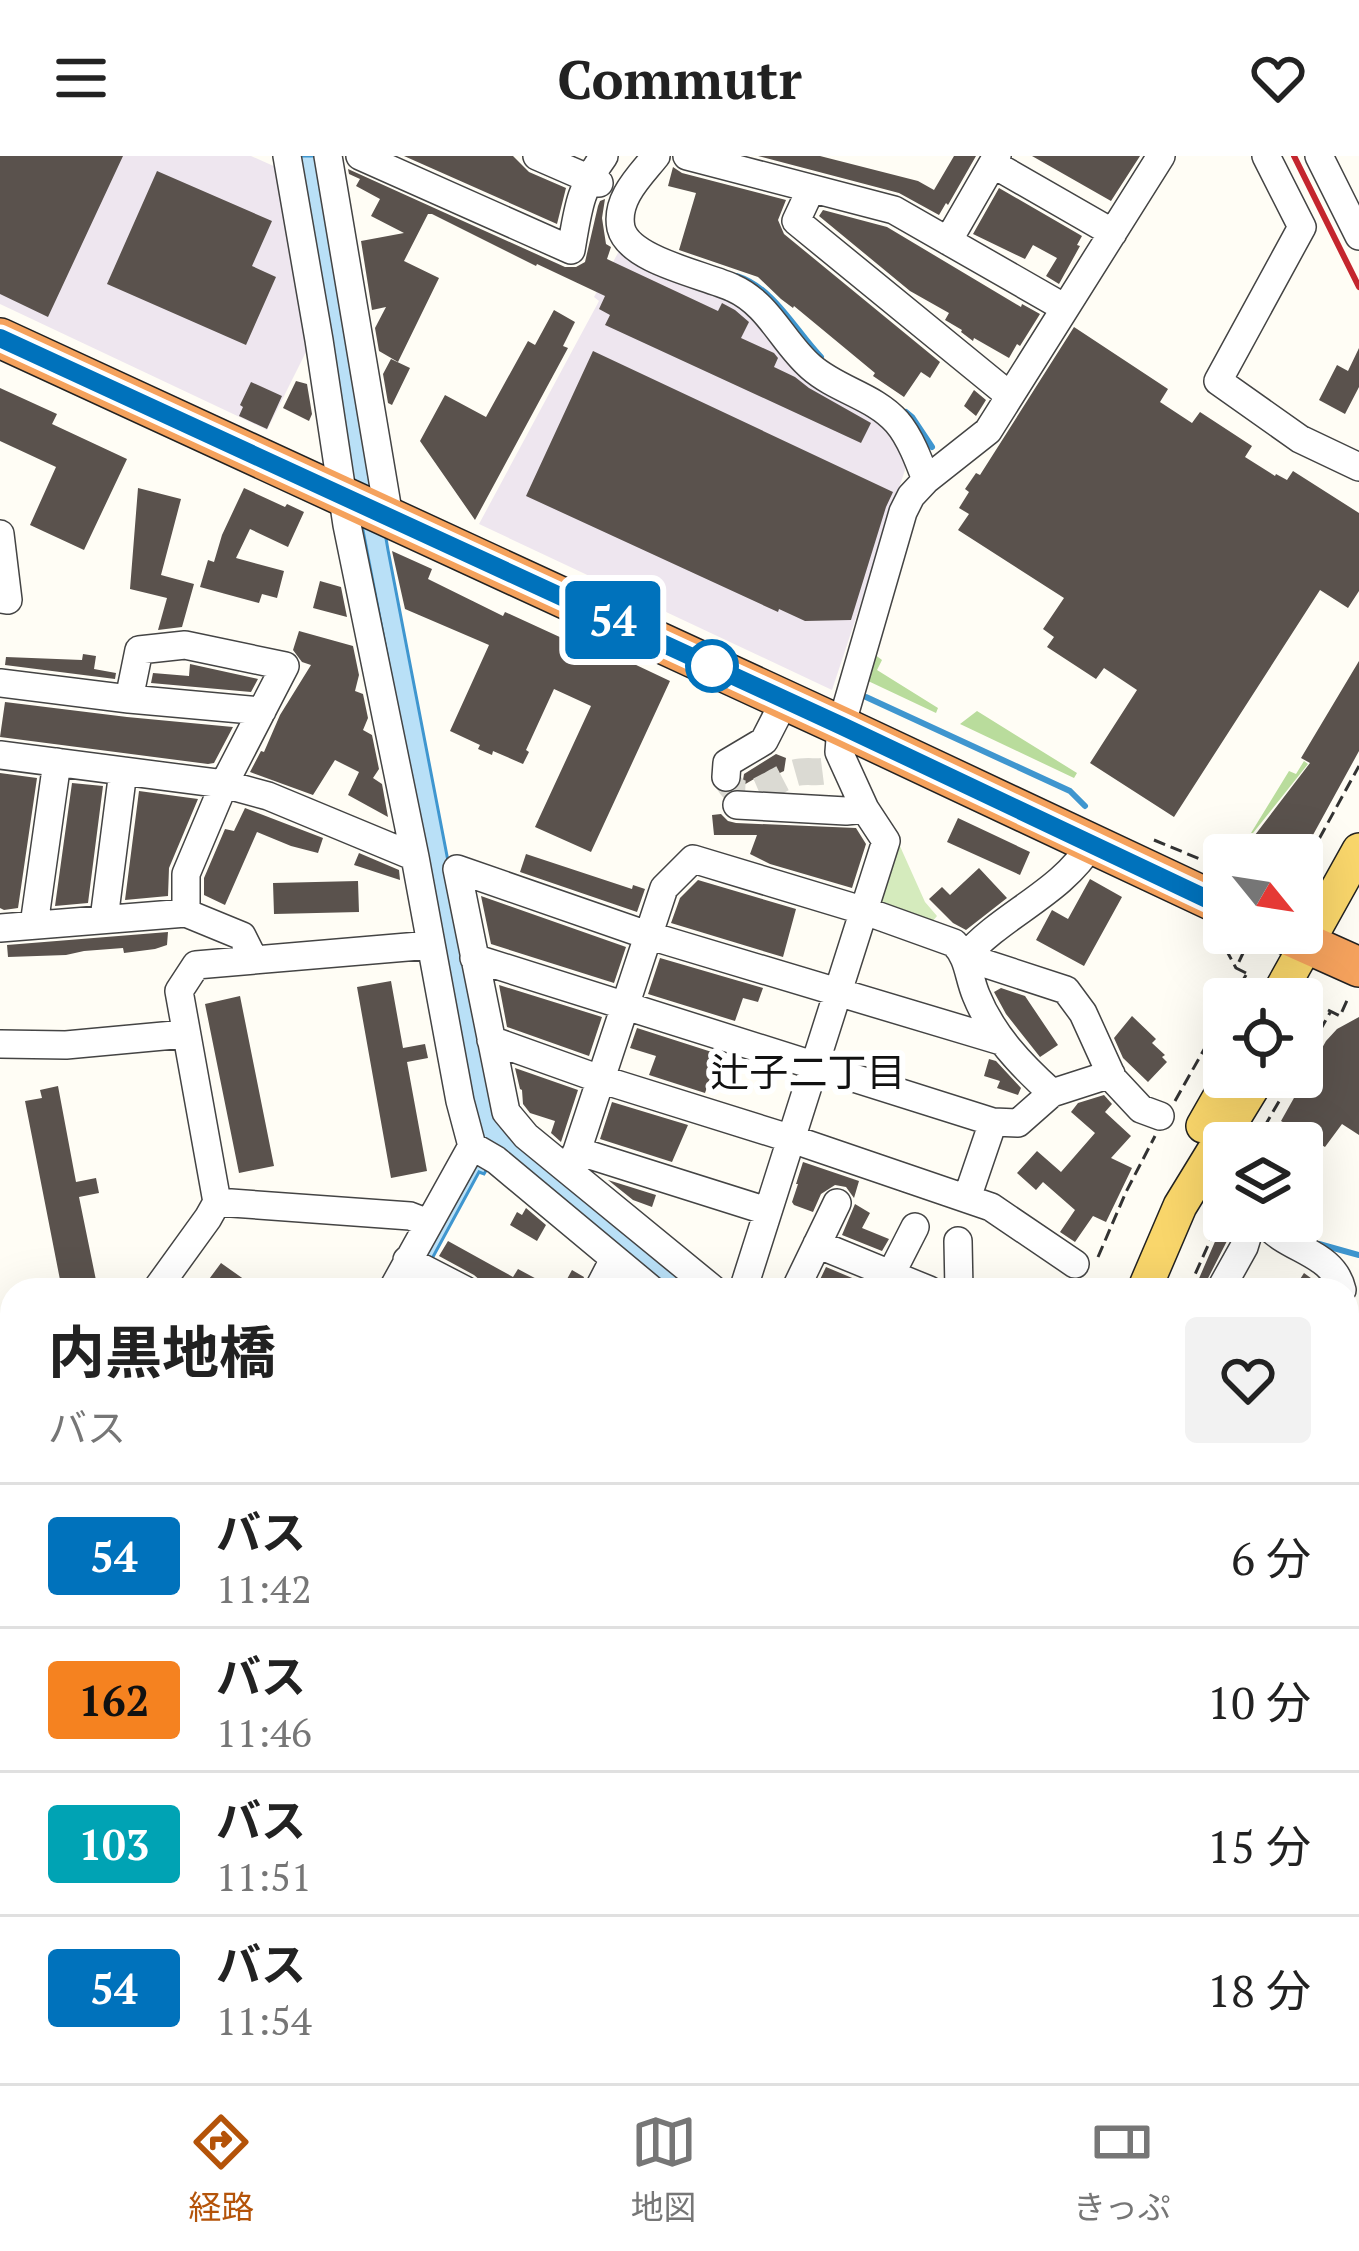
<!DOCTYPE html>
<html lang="ja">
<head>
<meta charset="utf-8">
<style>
	body { margin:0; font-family:"PT Serif","Noto Sans JP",serif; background:#f2f2f2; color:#222; height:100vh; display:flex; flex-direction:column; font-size:45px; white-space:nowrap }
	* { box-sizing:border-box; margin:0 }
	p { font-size:39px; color:#767676 }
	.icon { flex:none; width:66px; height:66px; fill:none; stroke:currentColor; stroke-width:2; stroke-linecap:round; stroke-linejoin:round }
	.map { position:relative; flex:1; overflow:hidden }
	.side { position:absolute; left:0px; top:1122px; width:1359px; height:807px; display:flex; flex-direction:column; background:#fff; border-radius:36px 36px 0 0; box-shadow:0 12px 48px #0002 }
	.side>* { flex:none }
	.badge { padding:0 24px; border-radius:9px; font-size:42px; line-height:78px }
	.needle { width:78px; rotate:120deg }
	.tools { position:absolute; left:1203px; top:678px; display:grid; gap:24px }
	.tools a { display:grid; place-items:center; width:120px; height:120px; border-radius:12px; background:#fff; box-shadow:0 12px 48px #0002; font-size:60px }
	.map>.badge { position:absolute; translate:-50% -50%; box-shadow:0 0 0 6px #fff }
	.round { display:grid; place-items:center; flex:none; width:126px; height:126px; border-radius:12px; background:#f2f2f2 }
	.overview { display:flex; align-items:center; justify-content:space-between; height:204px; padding:0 48px }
	h1 { font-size:57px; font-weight:700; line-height:90px }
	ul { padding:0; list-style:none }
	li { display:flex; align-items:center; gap:36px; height:144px; padding:0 48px; border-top:3px solid #e0e0e0 }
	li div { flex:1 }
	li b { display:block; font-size:45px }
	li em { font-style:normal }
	li .badge { min-width:132px; font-weight:700; text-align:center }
	header { display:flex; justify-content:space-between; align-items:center; height:156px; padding:0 48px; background:#fff; font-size:54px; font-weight:700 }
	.tabs { display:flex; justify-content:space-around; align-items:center; height:168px; border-top:3px solid #e0e0e0; background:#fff; font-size:33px; color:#767676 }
	.tabs a { display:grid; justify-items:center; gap:6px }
	.tabs .current { color:#b45309 }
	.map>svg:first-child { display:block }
	.industrial { fill:#eee6ef }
	.farmland { fill:#f6f3d4 }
	.green { fill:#d5ebbd }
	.forest { fill:#b9dc9c }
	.water { fill:#b9e0f7; stroke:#3f96cf; stroke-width:3 }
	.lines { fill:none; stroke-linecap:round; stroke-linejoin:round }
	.stream { stroke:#3f96cf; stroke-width:6 }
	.building { fill:#5a524d }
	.minor-tunnel { stroke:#dbdad3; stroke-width:27; stroke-dasharray:27 14; stroke-linecap:butt }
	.minor-casing { stroke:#444; stroke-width:30 }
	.major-casing { stroke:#222; stroke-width:36 }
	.highway-casing { stroke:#222; stroke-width:42 }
	.path { stroke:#333; stroke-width:3; stroke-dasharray:12 6; stroke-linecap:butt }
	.minor { stroke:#fff; stroke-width:27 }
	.major { stroke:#f9d66b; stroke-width:33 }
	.highway { stroke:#f5a25d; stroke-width:39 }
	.rail { stroke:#c4262e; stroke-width:6 }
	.line-casing { stroke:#fff; stroke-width:27 }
	.line { stroke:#0072bc; stroke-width:18 }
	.stop-dot { fill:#fff; stroke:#0072bc; stroke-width:6 }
	.labels { text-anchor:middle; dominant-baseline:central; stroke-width:12; stroke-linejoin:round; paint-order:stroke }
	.neighbourhood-label { font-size:39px; fill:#111; stroke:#fff }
</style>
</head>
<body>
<header><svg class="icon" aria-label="menu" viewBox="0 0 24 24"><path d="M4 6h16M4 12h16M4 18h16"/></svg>Commutr<svg class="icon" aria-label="heart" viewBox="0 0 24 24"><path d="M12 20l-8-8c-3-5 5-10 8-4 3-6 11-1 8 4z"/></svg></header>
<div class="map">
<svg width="1359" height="1927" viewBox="0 0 1359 1927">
	<rect width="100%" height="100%" fill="#fffdf5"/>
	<path class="industrial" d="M0 0H251L278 12 307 172 303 179 312 184 267 274 0 148Z
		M619 95 630 106 643 113 716 133 878 258 906 297 905 314 832 534 479 368 599 145 594 141Z"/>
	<path class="farmland" d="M967 1917H1064L1062 1927H992Z
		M1079 1917H1127L1153 1927H1077Z"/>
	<path class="green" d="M899 688 925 746 937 760 927 772 878 756 895 689Z"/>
	<path class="forest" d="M874 498 882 504 877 514 938 552 936 557 866 524Z
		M977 555 1077 617 1074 622 960 568Z
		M1304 605 1308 608 1253 677H1251L1289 615 1296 618Z"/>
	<path class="water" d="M296 0H320L388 394 497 959 698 1134H663L496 998 484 1018 479 1016 415 1134H407L478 970 350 307Z"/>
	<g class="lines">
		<path class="stream" d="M737 120C774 132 795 174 821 201
			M906 256 912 261 932 291
			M866 541 1070 635 1085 650
			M1319 1088 1359 1099
			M1347 1162 1352 1149 1350 1136"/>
	</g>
	<path class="building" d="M0 0H123L48 161 0 138Z
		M404 0H513L529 16 566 32 557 68Z
		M758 0H820L918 25 934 34 954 0H976L948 49 946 47 939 59 899 37Z
		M1032 0H1140L1111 45Z
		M673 11 682 17 786 44 778 64 784 78 940 206 930 222 921 216 904 241 873 220 875 217 794 150 793 152 781 143 758 121 679 94 696 37 668 30Z
		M348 13 565 111H576L585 106 598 50 600 45 605 43 602 62 606 88 611 91 607 103 718 155 722 147 735 154 749 166 741 182 774 197 778 202 774 211 795 221 809 232 871 267 861 287 605 169 610 159 599 153 605 140 537 108 536 110 432 58H428L404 105 439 122 398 206 379 195 375 172 386 151 372 154 361 85 404 77 371 60 380 43 356 30 360 23 349 18Z
		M157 15 272 65 252 110 276 121 246 189 107 128Z
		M999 32 1082 80 1077 89 1080 90 1059 128 1046 120 1057 102 1033 89 1025 103 973 78Z
		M823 54 887 71 1021 151 1022 148 1040 158 1020 190 1017 188 1009 202 974 182 973 185 961 176 962 174 945 164 949 157 910 135 819 60Z
		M554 154 575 166 563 190 568 192 475 364 420 285 445 239 486 261 528 185 535 189Z
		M1074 171 1168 233 1160 246 1192 267 1200 256 1252 290 1245 301 1275 320 1276 318 1287 324 1293 315 1359 357V435L1348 452 1320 434 1174 661 1090 607 1137 534 1104 512 1096 523 1047 491 1054 481 1043 473 1064 442 958 374 969 358 959 352 969 336 965 333 976 317 980 319Z
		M1359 192V231L1345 258 1319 244 1337 209 1348 215Z
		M593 195 893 336 886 351 851 464 805 465 779 453 778 456 526 340Z
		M391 203 410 212 392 249 388 247 383 218Z
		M296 225 307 228 312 258 309 265 283 252Z
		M251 226 282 240 267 273 239 260 243 251 240 249Z
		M0 232 57 258 52 268 127 303 84 394 30 369 56 311 0 285Z
		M974 234 986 244 976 260 964 250Z
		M138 332 181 343 161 419 194 428 182 471 158 474 167 442 130 433Z
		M244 332 285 351 287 348 304 356 288 391 250 373 236 402 284 415 277 442 262 438 259 447 200 431 208 404 214 406 222 379Z
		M392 395 432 413 428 423 503 460 505 456 612 505 615 499 670 525 591 696 535 671 591 550 554 533 526 594 529 596 523 608 493 595 492 599 478 593 480 589 450 575 489 489 405 453Z
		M320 425 341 431 347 461 313 452Z
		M299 475 353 490 359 519 355 535 363 538 368 562 363 574 372 579 379 613 373 622 382 628 388 661 348 639 359 616 335 604 313 639 250 616 261 595 264 596 280 559 311 509 302 506 293 494Z
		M83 498 96 500 94 513 116 517 115 523 5 509 6 501 82 504Z
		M1359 505V595L1302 699H1258L1255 692V679L1310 607 1301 602Z
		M190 508 258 523 251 536 151 527 153 517 189 520Z
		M5 546 127 561 233 571 214 607 208 608 0 581Z
		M776 598 786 602 784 615 757 628 754 623 742 630 744 618Z
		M0 617 37 622 18 752 4 754 0 752Z
		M72 627 103 630 88 747 55 750Z
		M139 635 198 643 169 712 168 740 125 744Z
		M245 652 323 682 318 697 291 690 257 676 225 749 204 739V722L225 673 234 675Z
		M721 658 728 665 736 667 856 672 866 688 852 732 770 708 750 698 757 679H714L712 659Z
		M958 662 1030 696 1020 719 947 686Z
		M359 697 399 714 400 724 354 709Z
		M526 698 632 733 633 729 645 733 637 756 520 716Z
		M979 712 1007 742 966 774 953 767 929 743 942 731 950 739Z
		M1090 723 1122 741 1084 810 1036 784 1052 754 1068 763Z
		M698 724 796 753 783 801 671 767 680 742Z
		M358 725 359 756 274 758 273 727Z
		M481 740 626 791 614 827 491 788Z
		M168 776 167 789 155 793 124 797 123 792 84 795 66 799 8 801 7 789Z
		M660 802 763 832 758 846 743 842 735 865 648 838Z
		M391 825 403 892 425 888 428 902 407 906 427 1015 391 1022 357 831Z
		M499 829 602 861 589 900 507 871Z
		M1001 832 1025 840 1058 889 1040 901 1006 858 994 836Z
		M240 840 274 1010 239 1017 205 848Z
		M1132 860 1156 883 1152 887 1165 899 1162 901 1167 906 1148 926 1123 902 1114 882Z
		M1359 861V979L1342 968 1325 991 1281 965 1326 885 1337 873Z
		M637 872 718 898 705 937 649 919 656 900 630 892Z
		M989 903 996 905 1021 932 1018 939 997 932 1000 925 984 920Z
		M515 912 578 934 561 986 551 977 555 965 530 957 523 948 522 934 520 933Z
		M58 930 76 1026 96 1022 99 1037 79 1041 98 1134H62L25 945 42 942 40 934Z
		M1104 939 1112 948 1105 956 1131 980 1111 1002 1132 1012 1106 1066 1093 1060 1075 1086 1060 1076 1075 1054 1043 1026 1036 1034 1017 1017 1037 995 1061 1016 1095 977 1071 956 1078 947Z
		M612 946 688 969 672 1006 600 983Z
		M803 1006 859 1025 854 1042 846 1031 835 1029 821 1038 813 1056 794 1049 792 1046 798 1028H796Z
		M608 1024 656 1039 652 1051 633 1044Z
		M855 1048 870 1057 862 1072 889 1083 882 1095 842 1079Z
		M526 1052 546 1069 537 1085 510 1069 517 1056 522 1059Z
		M1217 1081 1227 1085 1202 1134H1194Z
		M448 1085 513 1121 518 1113 557 1134H483L481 1125 474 1119 439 1100Z
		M221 1107 259 1134H201Z
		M826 1111 857 1124 853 1134H815Z
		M572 1114 584 1121 580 1134H561Z
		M1304 1117 1319 1128 1323 1134H1293Z"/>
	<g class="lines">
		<path class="minor-tunnel" d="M726 621C742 658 770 624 795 617 805 614 816 617 825 615 832 613 837 609 844 606"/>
		<g class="minor-casing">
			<path id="minor" d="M287 0 319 184 347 369 415 701 460 945 472 990 392 1134
				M328 0 389 361
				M360 0 571 94C578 54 579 34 604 0
				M537 0 599 27
				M656 0C640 20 615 43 621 72 629 105 706 119 733 132 769 148 783 187 811 211 837 234 874 240 897 266 910 281 919 305 926 324
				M687 0 894 54 1065 152
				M1266 0 1302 71 1218 225 1300 283 1359 311
				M1319 0 1359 80
				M993 8 1113 77
				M811 33 796 65 1010 240
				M948 85 997 0
				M0 378 8 444 0 443
				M0 527 129 543 139 494 185 489 285 510 224 628 186 718V757
				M129 543 262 555
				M0 599 224 628 268 640 415 701
				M726 621 727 607 764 585 785 544
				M737 649 846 655 865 653
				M1092 687C1061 738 1003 757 965 801L1066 834 1083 857 1113 923 1141 953 1160 960
				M104 763 123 615
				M34 769 57 606
				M0 772 186 757 242 780 254 804
				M474 802 993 966
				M491 884 600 923 792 983 991 1051 1075 1108
				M0 888 66 889 185 878
				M472 990 496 1004 652 1134
				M577 995 767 1055
				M568 1013 577 995 664 732 693 703 865 755 954 787C969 802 968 820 976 839 992 879 1021 909 1052 937L1111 918
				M967 1042 993 966 1018 967 1052 937
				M217 1046 410 1060 428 1067
				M1263 1065C1287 1095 1333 1095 1342 1134
				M958 1085 959 1134
				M817 1088 929 1134
				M407 1104 465 1134
				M891 1118 915 1071
				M156 1134 208 1062 217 1046 179 835 196 809 431 789
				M598 1134 614 1103
				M714 1134 526 980 506 956 457 713 647 779 1001 885
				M743 1134 886 685 865 653 839 596 841 570 903 356 911 340 926 324 988 275 1161 0
				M795 1134 837 1047
				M1220 1134 1244 1091 1252 1065
				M1347 1289 1349 1284
				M0 1302 12 1311
				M0 1354 12 1335
				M1347 1369 1359 1371
				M1347 1531 1359 1514
				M1347 1639 1354 1644
				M0 1658 12 1667
				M0 1712 12 1720
				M0 1777 12 1762
				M1347 1820 1359 1827
				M1347 1892 1359 1899
				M335 1917V1927
				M864 1917 880 1927
				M1313 1917 1331 1927"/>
		</g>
		<g class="major-casing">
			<path id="major" d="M1276 843 1359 694
				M1203 970 1231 921
				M1144 1134 1180 1050 1259 921
				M1222 1917 1226 1927"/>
		</g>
		<g class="highway-casing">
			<path id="highway" d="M0 182 841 570 1224 750
				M1283 777 1359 811"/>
		</g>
		<path class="path" d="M1154 684 1224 713
			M1302 714 1359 610
			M1217 777 1236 812
			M1244 795 1236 812 1250 819
			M1232 843 1246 819
			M1328 854 1340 860 1349 840
			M1302 906 1331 855
			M1175 945 1224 858
			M1255 987 1293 921
			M1098 1101 1126 1036 1155 980
			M1188 1134 1224 1054
			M1264 1917 1268 1927"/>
		<use href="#minor" class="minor"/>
		<use href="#major" class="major"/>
		<use href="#highway" class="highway"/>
		<path class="rail" d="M1294 0 1359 131"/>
	</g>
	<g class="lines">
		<g class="line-casing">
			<path id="line" d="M0 182 842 570 1224 751"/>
		</g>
		<use href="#line" class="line"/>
	</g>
	<circle class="stop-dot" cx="712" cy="510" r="24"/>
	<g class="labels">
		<g class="neighbourhood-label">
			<text x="808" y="915">辻子二丁目</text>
		</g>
	</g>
</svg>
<div class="tools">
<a><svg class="needle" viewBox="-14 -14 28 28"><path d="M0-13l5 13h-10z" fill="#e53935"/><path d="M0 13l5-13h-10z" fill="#767676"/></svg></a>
<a><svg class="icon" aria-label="locate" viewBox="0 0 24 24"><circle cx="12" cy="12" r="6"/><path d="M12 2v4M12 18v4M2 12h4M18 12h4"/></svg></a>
<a><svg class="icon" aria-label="layers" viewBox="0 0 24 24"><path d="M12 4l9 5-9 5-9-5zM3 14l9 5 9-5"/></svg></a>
</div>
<b class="badge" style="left:613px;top:464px;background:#0072bc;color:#fff">54</b>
<section class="side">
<div class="overview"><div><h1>内黒地橋</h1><p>バス</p></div><a class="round"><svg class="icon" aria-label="heart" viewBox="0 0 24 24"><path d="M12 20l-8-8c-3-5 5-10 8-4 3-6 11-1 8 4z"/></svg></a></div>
<ul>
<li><span class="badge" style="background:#0072bc;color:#fff">54</span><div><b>バス</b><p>11:42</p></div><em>6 分</em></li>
<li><span class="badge" style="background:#f58220;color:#111">162</span><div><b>バス</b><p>11:46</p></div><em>10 分</em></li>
<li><span class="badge" style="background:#00a3b4;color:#fff">103</span><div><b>バス</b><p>11:51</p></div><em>15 分</em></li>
<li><span class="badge" style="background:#0072bc;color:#fff">54</span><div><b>バス</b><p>11:54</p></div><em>18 分</em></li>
</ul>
</section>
</div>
<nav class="tabs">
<a class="current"><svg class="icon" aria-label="directions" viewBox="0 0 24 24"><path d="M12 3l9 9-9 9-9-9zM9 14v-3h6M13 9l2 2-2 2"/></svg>経路</a>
<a><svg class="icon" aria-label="map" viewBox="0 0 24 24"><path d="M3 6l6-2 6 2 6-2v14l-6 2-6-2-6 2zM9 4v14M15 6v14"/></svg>地図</a>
<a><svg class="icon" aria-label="tickets" viewBox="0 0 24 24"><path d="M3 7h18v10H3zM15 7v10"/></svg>きっぷ</a>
</nav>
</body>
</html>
